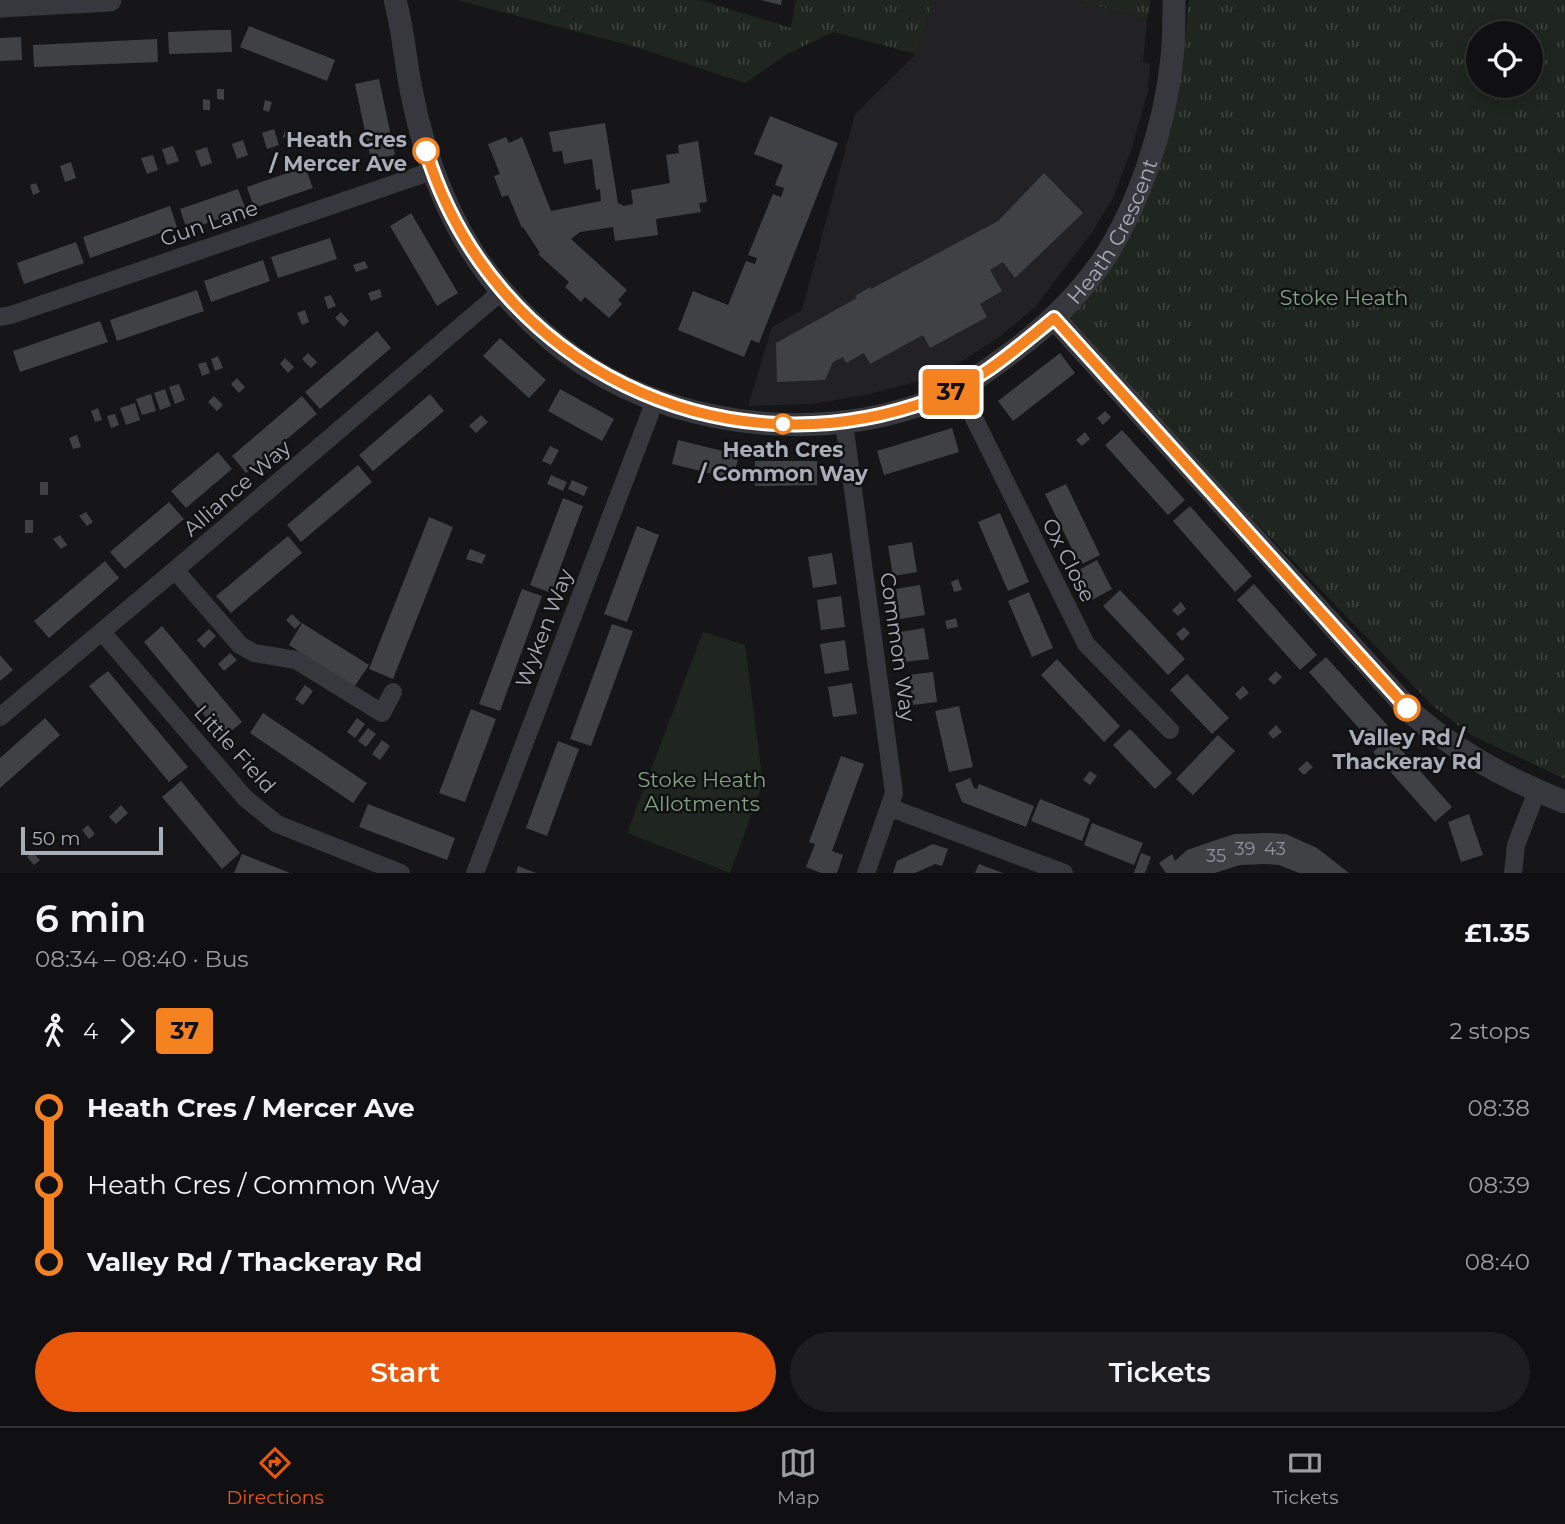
<!DOCTYPE html>
<html lang="en">
<head>
<meta charset="utf-8">
<style>
	body { margin:0; font-family:Montserrat,sans-serif; background:#1e1e20; color:#f1f3f6; height:100vh; display:flex; flex-direction:column; font-size:26px; white-space:nowrap }
	* { box-sizing:border-box; margin:0 }
	p { font-size:23px; color:#9c9d9f }
	.icon { flex:none; width:38px; height:38px; fill:none; stroke:currentColor; stroke-width:2; stroke-linecap:round; stroke-linejoin:round }
	.map { position:relative; height:873px; overflow:hidden }
	.sheet { display:flex; flex-direction:column; background:#101012; flex:1 }
	.sheet>* { flex:none }
	.badge { padding:0 14px; border-radius:5px; font-size:24px; line-height:46px }
	.buttons { position:absolute; left:1466px; top:21px; display:grid; gap:14px }
	.buttons a { display:grid; place-items:center; width:77px; height:77px; border-radius:50%; background:#101012; box-shadow:0 4px 18px #0003,0 0 0 2px #303032; font-size:35px }
	.scale { position:absolute; left:21px; bottom:18px; width:142px; box-sizing:border-box; padding-left:7px; border:4px solid #a8adb8; border-top:0; font-size:19px; line-height:24px; white-space:nowrap; color:#a8adb8; -webkit-text-stroke:5px #111113; paint-order:stroke }
	.map>.badge { position:absolute; translate:-50% -50%; box-shadow:0 0 0 4px #fff }
	.legs { display:flex; align-items:center; gap:10px; height:77px; padding:0 35px; font-size:23px }
	.legs p { margin-inline-start:auto }
	.overview { display:flex; align-items:center; justify-content:space-between; height:119px; padding:0 35px }
	h1 { font-size:38px; font-weight:600; line-height:52px }
	.action { display:flex; gap:14px; margin-top:auto; padding:14px 35px }
	.action a { flex:1; height:80px; border-radius:42px; background:#ea580c; color:#fff; font-size:28px; font-weight:600; line-height:80px; text-align:center }
	.action a+a { background:#1e1e20; color:#f1f3f6 }
	ul { padding:0 35px; list-style:none }
	li { display:flex; align-items:center; gap:24px; height:77px; font-size:26px }
	li i { display:grid; place-items:center; width:10px; height:100%; margin:0 9px; background:currentColor }
	li i::after { content:''; width:18px; height:18px; margin:-9px; border:5px solid; border-radius:50%; background:#101012 }
	li p { margin-inline-start:auto }
	li:first-child i { background:linear-gradient(#0000 50%,currentColor 0) }
	li:last-child i { background:linear-gradient(currentColor 50%,#0000 0) }
	.tabs { display:flex; justify-content:space-around; align-items:center; height:98px; border-top:2px solid #303032; background:#101012; font-size:19px; color:#9c9d9f }
	.tabs a { display:grid; justify-items:center; gap:4px }
	.tabs .current { color:#ea580c }
	.map>svg:first-child { display:block }
	.built { fill:#222225 }
	.grass { fill:url(#grass-tufts); fill-rule:evenodd }
	.garden { fill:#1e261f }
	.building { fill:#404145 }
	.lines { fill:none; stroke-linecap:round; stroke-linejoin:round }
	.minor { stroke:#37383d; stroke-width:18 }
	.tertiary { stroke:#37383d; stroke-width:23 }
	.line-1-casing { stroke:#fff; stroke-width:16 }
	.line-1 { stroke:#f58220; stroke-width:10 }
	.stop-1-dot { fill:#fff; stroke:#f58220; stroke-width:3.5 }
	.labels { text-anchor:middle; dominant-baseline:central; stroke-width:5; stroke-linejoin:round; paint-order:stroke }
	.number-label { font-size:18px; fill:#8e929b }
	.stop-label { font-size:21px; font-weight:bold; fill:#a8adb8; stroke:#111113 }
	.street-label { font-size:21px; fill:#a8adb8; stroke:#111113 }
	.park-label { font-size:21px; fill:#7fa381; stroke:#111113 }
</style>
</head>
<body>
<div class="map">
<svg width="1565" height="873" viewBox="0 0 1565 873">
	<defs>
		<pattern id="grass-tufts" width="24" height="20" patternUnits="userSpaceOnUse" patternTransform="scale(1.75)"><rect width="24" height="20" fill="#1e261f"/><path d="M3 7l-1-3M5 7V3M7 7l1-3M15 17l-1-3M17 17v-4M19 17l1-3" fill="none" stroke="#3c433d"/></pattern>
	</defs>
	<rect width="100%" height="100%" fill="#161618"/>
	<path class="built" d="M933 0H1076L1147 20 1143 62 1150 64 1148 91 1132 148 1113 198 1091 234 1034 308 999 337 959 363 915 382 865 395 813 404 748 406 772 327 802 310 855 114 916 54Z"/>
	<path class="grass" d="M457 0H700L791 28 796 0H933L916 54 833 32 787 54 745 83 636 47Z
		M1076 0H1151L1147 20Z
		M1189 0H1565V779L1471 735 1433 706 1139 401 1066 319 1080 303 1183 59ZM1479 33H1531V86H1479Z"/>
	<path class="garden" d="M703 632 745 645 763 783 730 873 627 833Z"/>
	<path class="building" d="M761 0H782L781 5Z
		M249 26 335 60 327 81 240 47Z
		M215 30H231L232 52 169 54 168 32Z
		M21 37 22 60 0 61V38Z
		M157 39 158 62 34 67 33 45Z
		M379 79 395 155 371 160 355 84Z
		M217 89H224V100L217 99Z
		M203 99 210 100V110H203Z
		M265 100 272 102 269 112 263 110Z
		M770 116 838 143 759 343 751 340 744 357 678 330 693 291 728 305 746 261 755 264 757 258 748 255 773 194 781 197 784 188 775 185 783 165 754 154Z
		M605 123 618 203 624 206 633 204 631 190 670 183 666 155 679 153 678 145 698 141 707 202 699 203 701 212 656 219 658 235 615 241 613 227 580 232 571 239 627 290 618 300 622 304 609 318 585 297 581 302 565 287 569 282 538 254 540 253 523 227 522 228 508 195 502 197 494 176 500 174 488 144 506 137 509 143 522 137 551 211 601 201 600 189 596 190 592 159 564 164 562 151 553 152 549 132Z
		M274 129 279 145 267 149 262 133Z
		M285 130 295 134 293 141 283 137Z
		M243 140 248 155 237 159 232 144Z
		M173 146 179 161 167 165 162 149Z
		M207 147 212 163 201 167 195 151Z
		M153 155 158 170 147 174 141 158Z
		M71 162 76 178 65 182 60 166Z
		M305 167 313 188 254 208 247 187Z
		M1044 173 1083 213 1015 278 1003 262 990 270 1002 291 980 304 987 317 930 348 923 335 870 364 864 353 846 363 843 357 833 362 825 380 777 382 776 343 857 298 855 296 870 287 871 289 998 221Z
		M36 183 40 192 33 195 30 185Z
		M238 189 246 210 187 230 180 209Z
		M170 206 177 227 90 258 83 237Z
		M411 213 458 293 437 306 390 226Z
		M330 238 337 259 278 278 271 257Z
		M76 242 84 263 24 284 17 263Z
		M263 260 270 281 211 302 204 281Z
		M365 261 368 268 356 272 353 265Z
		M380 289 382 297 371 301 368 293Z
		M197 290 204 311 117 341 110 320Z
		M331 295 336 306 328 309 324 297Z
		M305 310 309 322 302 325 297 313Z
		M341 312 349 321 344 327 335 318Z
		M100 321 108 342 20 372 13 351Z
		M377 331 391 348 320 409 305 392Z
		M500 338 546 380 529 398 483 356Z
		M308 353 317 362 311 368 302 359Z
		M1060 353 1075 373 1013 421 998 401Z
		M218 356 223 368 215 371 211 359Z
		M285 358 294 367 288 373 280 364Z
		M206 362 210 373 202 376 198 364Z
		M237 378 245 387 239 393 231 384Z
		M179 384 185 400 175 404 169 387Z
		M165 389 171 406 160 410 154 393Z
		M560 389 614 419 602 441 548 411Z
		M151 394 156 411 142 415 136 399Z
		M430 394 444 411 373 471 359 455Z
		M214 396 223 405 217 411 208 402Z
		M302 396 317 414 246 473 232 456Z
		M135 403 140 420 126 425 120 408Z
		M98 408 102 420 95 422 91 411Z
		M1105 411 1111 417 1103 425 1097 418Z
		M115 414 119 425 111 428 107 416Z
		M481 415 488 422 476 433 469 426Z
		M952 428 959 452 884 475 877 451Z
		M1122 430 1185 500 1168 515 1105 445Z
		M1085 432 1090 439 1082 446 1076 440Z
		M77 435 81 447 73 449 69 438Z
		M678 440 739 455 733 479 672 464Z
		M550 446 559 450 551 465 542 461Z
		M218 452 232 469 186 508 171 491Z
		M755 461H817V485L755 486Z
		M358 465 372 482 301 542 287 525Z
		M551 475 567 482 563 491 547 484Z
		M572 480 588 487 584 496 568 489Z
		M40 482H48V495H40Z
		M1066 484 1100 555 1080 565 1045 494Z
		M563 498 583 506 551 593 530 585Z
		M169 502 184 519 125 569 110 552Z
		M1190 506 1252 576 1235 592 1173 521Z
		M86 512 93 522 87 526 79 516Z
		M1000 513 1029 582 1008 591 978 522Z
		M429 517 453 527 393 679 369 669Z
		M25 520H33V533H25Z
		M637 526 659 535 627 622 604 614Z
		M60 535 67 545 61 549 53 539Z
		M288 536 302 553 231 613 216 596Z
		M912 542 917 572 893 576 888 546Z
		M470 549 486 555 482 564 466 559Z
		M832 553 837 584 813 588 808 557Z
		M1097 560 1112 589 1092 600 1077 571Z
		M105 561 119 578 49 638 34 621Z
		M958 579 962 590 954 592 951 582Z
		M1254 584 1317 655 1300 670 1237 600Z
		M920 585 925 615 900 619 896 589Z
		M522 589 542 596 500 711 479 704Z
		M1120 590 1185 659 1168 675 1103 606Z
		M1029 592 1053 648 1032 657 1008 601Z
		M841 596 845 627 821 630 817 600Z
		M1181 602 1186 609 1178 616 1172 610Z
		M292 614 301 623 295 629 286 620Z
		M956 618 958 627 947 629 945 621Z
		M302 623 369 665 354 687 289 645Z
		M612 624 633 631 591 746 570 739Z
		M162 626 242 722 223 738 144 642Z
		M1184 627 1190 633 1182 641 1176 634Z
		M924 628 929 659 905 662 900 632Z
		M209 629 216 636 204 648 197 640Z
		M845 640 849 670 825 674 820 644Z
		M230 653 237 660 224 671 218 664Z
		M0 655 13 670 0 681Z
		M1326 657 1389 727 1371 742 1309 672Z
		M1057 659 1120 726 1104 742 1041 675Z
		M108 671 188 767 169 782 89 686Z
		M1276 671 1282 677 1274 685 1268 679Z
		M933 672 937 702 913 705 909 675Z
		M1187 674 1229 718 1212 734 1170 690Z
		M852 683 857 714 833 717 828 687Z
		M305 685 313 691 303 705 295 699Z
		M1243 686 1249 693 1240 700 1235 694Z
		M959 706 973 767 949 772 935 711Z
		M471 709 496 719 465 802 439 793Z
		M263 713 367 783 353 803 250 733Z
		M45 718 60 735 0 788V758Z
		M357 718 365 724 355 738 347 732Z
		M1276 725 1282 732 1273 739 1268 733Z
		M368 728 376 734 366 747 358 741Z
		M1130 729 1172 773 1155 789 1113 745Z
		M1218 735 1235 751 1193 795 1176 779Z
		M1390 737 1452 807 1435 822 1373 752Z
		M382 740 390 746 380 760 372 754Z
		M558 741 579 749 547 836 526 828Z
		M841 756 864 764 832 851 843 855 837 873H821L806 867 815 844 809 842Z
		M1307 761 1313 767 1304 775 1298 769Z
		M1090 771 1097 776 1090 785 1083 780Z
		M970 778 974 788 977 789 979 784 1034 806 1026 827 962 802 955 784Z
		M181 781 240 853 222 869 162 797Z
		M1040 799 1090 819 1082 841 1031 821Z
		M368 804 455 838 447 860 359 827Z
		M121 805 128 813 116 824 109 817Z
		M1469 814 1483 855 1461 862 1448 822Z
		M1092 823 1143 843 1134 865 1084 845Z
		M88 825 95 834 89 839 82 830Z
		M1269 833 1286 834 1317 848 1349 873H1299L1279 865 1266 864 1240 865 1215 873H1166L1159 863 1172 854 1175 861 1187 850 1219 839 1235 834Z
		M933 844 948 849 942 866 935 864 915 873H893L897 861Z
		M32 852 40 860 34 865 27 857Z
		M1141 853 1151 857 1145 873H1134Z
		M242 854 290 873H234Z
		M979 864 1003 873H975Z
		M518 866 536 873H516Z"/>
	<g class="lines">
		<path class="minor" d="M0 317 11 315 432 171
			M959 388 1086 644 1170 730
			M844 423 894 793 866 873
			M175 570 240 645 254 653 296 660 382 713 393 692
			M102 632 245 798 277 824 401 873
			M0 717 175 570 502 291
			M891 808 1064 873
			M475 873 656 398
			M1513 873 1516 845 1537 791"/>
		<g class="tertiary">
			<path id="s1" d="M395 0C403 29 405 59 411 89 424 160 454 238 503 292 526 319 555 345 585 365 689 433 844 445 956 390 977 379 996 364 1015 350 1047 326 1077 297 1101 263 1139 207 1165 126 1172 58 1174 39 1174 19 1174 0"/>
			<path d="M0 6 110 0"/>
			<path d="M1054 318 1413 714C1457 752 1511 781 1565 802"/>
		</g>
	</g>
	<g class="lines">
		<g class="line-1-casing">
			<path id="line-1" d="M426 151C492 366 722 477 931 400 977 384 1016 349 1054 318L1407 708"/>
		</g>
		<use href="#line-1" class="line-1"/>
	</g>
	<g class="stop-1-dot">
		<circle cx="426" cy="151" r="12"/>
		<circle cx="783" cy="424" r="9"/>
		<circle cx="1407" cy="708" r="12"/>
	</g>
	<g class="labels">
		<g class="number-label">
			<text x="1245" y="849">39</text>
			<text x="1275" y="849">43</text>
			<text x="1216" y="856">35</text>
		</g>
		<g class="stop-label">
			<text x="407" y="139" text-anchor="end">Heath Cres<tspan x="407" dy="24">/ Mercer Ave</tspan></text>
			<text x="783" y="449">Heath Cres<tspan x="783" dy="24">/ Common Way</tspan></text>
			<text x="1407" y="737">Valley Rd /<tspan x="1407" dy="24">Thackeray Rd</tspan></text>
		</g>
		<g class="street-label">
			<text transform="translate(209 223) rotate(-19)">Gun Lane</text>
			<text stroke="none"><textPath href="#s1" startOffset="1041">Heath Crescent</textPath></text>
			<text transform="translate(237 488) rotate(-41)">Alliance Way</text>
			<text transform="translate(1069 560) rotate(63)">Ox Close</text>
			<text transform="translate(544 628) rotate(-69)">Wyken Way</text>
			<text transform="translate(898 647) rotate(82)">Common Way</text>
			<text transform="translate(235 749) rotate(48)">Little Field</text>
		</g>
		<g class="park-label">
			<text x="1344" y="297">Stoke Heath</text>
			<text x="702" y="779">Stoke Heath<tspan x="702" dy="24">Allotments</tspan></text>
		</g>
	</g>
</svg>
<div class="buttons">
<a><svg class="icon" aria-label="locate" viewBox="0 0 24 24"><circle cx="12" cy="12" r="6"/><path d="M12 2v4M12 18v4M2 12h4M18 12h4"/></svg></a>
</div>
<div class="scale">50 m</div>
<b class="badge" style="left:951px;top:392px;background:#f58220;color:#111">37</b>
</div>
<section class="sheet">
<div class="overview"><div><h1>6 min</h1><p>08:34 – 08:40 · Bus</p></div><b>£1.35</b></div>
<div class="legs"><svg class="icon" aria-label="walk" viewBox="0 0 24 24"><circle cx="13" cy="4" r="2"/><path d="M13 8l-2 6 4 7M11 14l-3 7M7 12l3-4h3l4 4"/></svg>4<svg class="icon" aria-label="forward" viewBox="0 0 24 24"><path d="M9 5l7 7-7 7"/></svg><b class="badge" style="background:#f58220;color:#111">37</b><p>2 stops</p></div>
<ul>
<li><i style="color:#f58220"></i><b>Heath Cres / Mercer Ave</b><p>08:38</p></li>
<li><i style="color:#f58220"></i><span>Heath Cres / Common Way</span><p>08:39</p></li>
<li><i style="color:#f58220"></i><b>Valley Rd / Thackeray Rd</b><p>08:40</p></li>
</ul>
<div class="action"><a>Start</a><a>Tickets</a></div>
</section>
<nav class="tabs">
<a class="current"><svg class="icon" aria-label="directions" viewBox="0 0 24 24"><path d="M12 3l9 9-9 9-9-9zM9 14v-3h6M13 9l2 2-2 2"/></svg>Directions</a>
<a><svg class="icon" aria-label="map" viewBox="0 0 24 24"><path d="M3 6l6-2 6 2 6-2v14l-6 2-6-2-6 2zM9 4v14M15 6v14"/></svg>Map</a>
<a><svg class="icon" aria-label="tickets" viewBox="0 0 24 24"><path d="M3 7h18v10H3zM15 7v10"/></svg>Tickets</a>
</nav>
</body>
</html>
